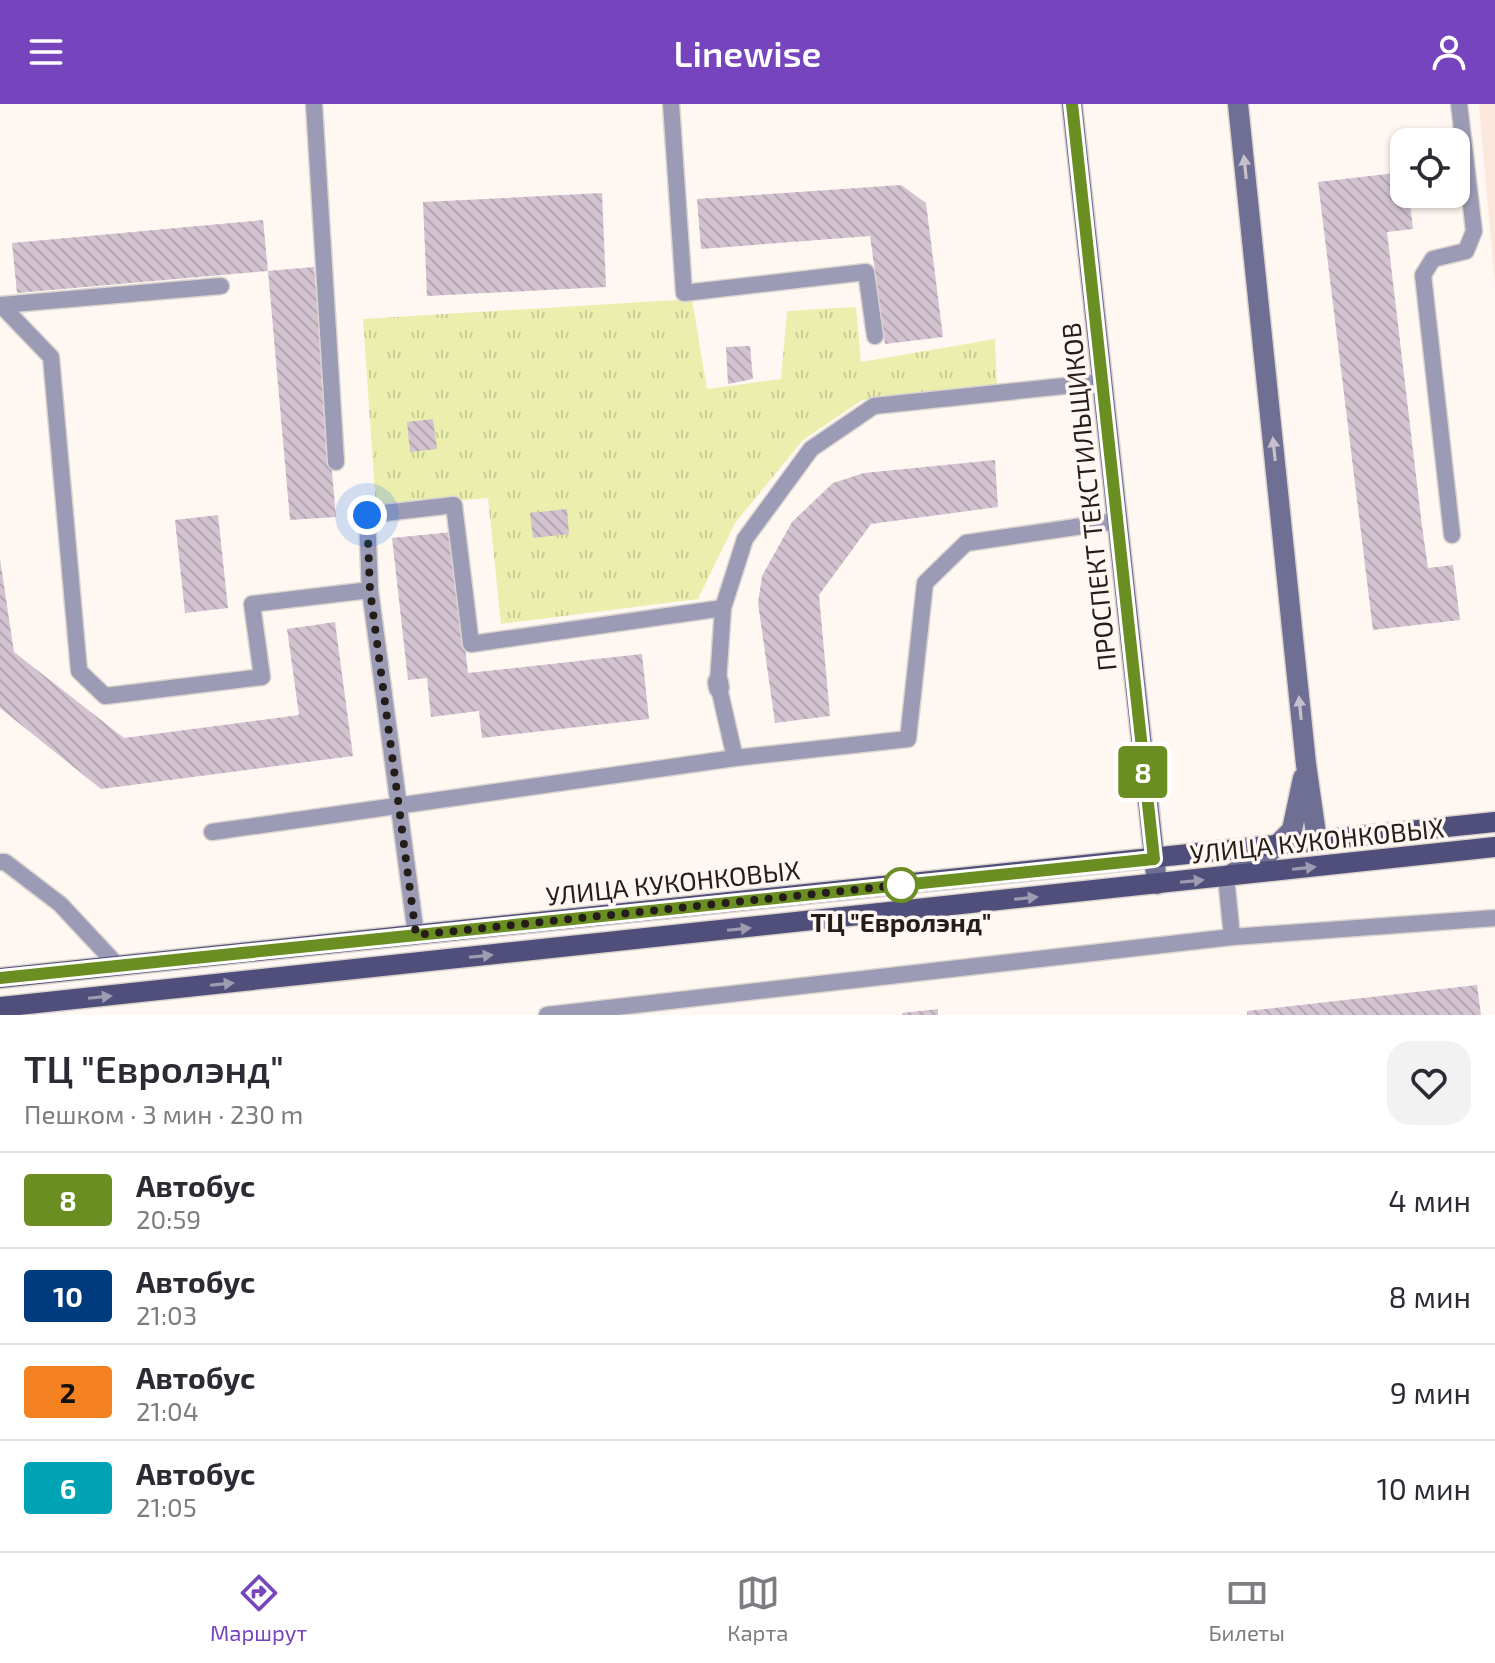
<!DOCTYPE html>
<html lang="ru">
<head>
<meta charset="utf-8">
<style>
	body { margin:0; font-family:"Exo 2",sans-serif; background:#f2f2f3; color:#2b2b33; height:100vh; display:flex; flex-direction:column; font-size:30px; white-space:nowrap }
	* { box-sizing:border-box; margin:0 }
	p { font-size:26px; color:#7c7c81 }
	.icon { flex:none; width:44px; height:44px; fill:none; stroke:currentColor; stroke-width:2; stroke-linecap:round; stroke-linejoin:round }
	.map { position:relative; height:911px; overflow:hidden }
	.sheet { display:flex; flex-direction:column; background:#fff; flex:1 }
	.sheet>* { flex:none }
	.badge { padding:0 16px; border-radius:6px; font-size:28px; line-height:52px }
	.controls { position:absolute; left:1390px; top:24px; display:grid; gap:16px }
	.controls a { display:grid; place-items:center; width:80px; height:80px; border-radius:16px; background:#fff; box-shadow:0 2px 6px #0004; font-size:40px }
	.you { position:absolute; width:40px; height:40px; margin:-20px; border:6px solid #fff; border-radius:50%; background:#1a73e8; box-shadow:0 0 0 12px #1a73e833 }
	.map>.badge { position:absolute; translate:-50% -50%; box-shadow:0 0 0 4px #fff }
	.round { display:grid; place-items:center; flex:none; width:84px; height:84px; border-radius:24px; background:#f2f2f3 }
	.summary { display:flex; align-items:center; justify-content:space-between; height:136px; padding:0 24px }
	h1 { font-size:38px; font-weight:600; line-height:60px }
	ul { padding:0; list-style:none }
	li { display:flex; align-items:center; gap:24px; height:96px; padding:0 24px; border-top:2px solid #e1e1e2 }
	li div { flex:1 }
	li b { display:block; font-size:30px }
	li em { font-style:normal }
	li .badge { min-width:88px; font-weight:700; text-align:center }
	header { display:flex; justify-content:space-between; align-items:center; height:104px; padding:0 24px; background:#7644bc; color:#fff; font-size:36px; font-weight:600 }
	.tabs { display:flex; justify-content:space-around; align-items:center; height:112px; border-top:2px solid #e1e1e2; background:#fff; font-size:22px; color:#7c7c81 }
	.tabs a { display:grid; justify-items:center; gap:4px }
	.tabs .current { color:#7644bc }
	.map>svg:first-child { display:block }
	.built { fill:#fce7db }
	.park { fill:url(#park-tufts) }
	.building { fill:url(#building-back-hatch) }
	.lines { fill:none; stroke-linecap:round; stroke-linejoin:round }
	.lane-casing { stroke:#dcd4cf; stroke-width:19 }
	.street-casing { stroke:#dcd4cf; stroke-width:23 }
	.secondary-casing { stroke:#dcd4cf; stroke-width:23 }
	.primary-casing { stroke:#dcd4cf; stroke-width:23 }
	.lane { stroke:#9b9bb5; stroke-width:16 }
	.street { stroke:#9b9bb5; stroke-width:20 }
	.secondary { stroke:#6f6e93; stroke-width:20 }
	.primary { stroke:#504f7b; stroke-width:20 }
	.oneway { fill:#c5c0cc }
	.oneway2 { fill:#9f9bb1 }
	.line-casing { stroke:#fff; stroke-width:18 }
	.line { stroke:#6b8e23; stroke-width:12 }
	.walk { stroke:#241d19; stroke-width:8; stroke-dasharray:0 14.4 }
	.stop-dot { fill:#fff; stroke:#6b8e23; stroke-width:4 }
	.labels { text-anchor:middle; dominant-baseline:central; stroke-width:7; stroke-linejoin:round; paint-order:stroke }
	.street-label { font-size:26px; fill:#241d19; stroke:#fff7f2 }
	.stop-label { font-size:26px; font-weight:bold; fill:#241d19; stroke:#fff7f2 }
</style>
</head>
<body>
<header><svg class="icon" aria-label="menu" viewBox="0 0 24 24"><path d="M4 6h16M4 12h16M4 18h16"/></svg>Linewise<svg class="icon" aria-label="person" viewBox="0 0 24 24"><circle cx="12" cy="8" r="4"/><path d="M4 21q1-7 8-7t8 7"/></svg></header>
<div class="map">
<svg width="1495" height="911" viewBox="0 0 1495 911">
	<defs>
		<pattern id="park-tufts" width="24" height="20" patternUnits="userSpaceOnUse" patternTransform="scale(2)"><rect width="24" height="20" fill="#ebeead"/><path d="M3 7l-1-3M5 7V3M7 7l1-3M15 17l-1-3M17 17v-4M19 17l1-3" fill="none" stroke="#c9cc94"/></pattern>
		<pattern id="building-back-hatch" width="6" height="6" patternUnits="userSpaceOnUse" patternTransform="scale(2)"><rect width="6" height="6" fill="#d3c3d0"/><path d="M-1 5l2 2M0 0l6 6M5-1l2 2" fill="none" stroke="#b5a7b2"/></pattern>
	</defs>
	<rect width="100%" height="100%" fill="#fff7f2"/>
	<path class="built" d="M1479 0H1495V181Z"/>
	<path class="park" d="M692 195 707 285 781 275 787 207 856 203 861 258 995 235 997 280 862 296 803 336 735 419 698 495 501 520 488 394 376 404 363 215Z"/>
	<path class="building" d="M1404 68V90H1409L1413 125 1387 128 1422 422 1428 464 1453 461 1460 516 1373 526 1318 78Z
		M901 81 926 99 943 233 885 240 870 132 701 145 697 95Z
		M602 89 606 183 427 192 423 98Z
		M263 116 268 167 17 189 12 139Z
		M314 163 336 413 290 416 268 167Z
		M750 242 753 275 728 280 726 243Z
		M433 315 437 345 410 348 407 318Z
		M995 356 998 403 871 420 819 491 830 612 775 619 758 499 762 472 792 418 833 379 864 369Z
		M567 405 569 430 533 434 530 409Z
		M218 411 228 504 185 509 175 416Z
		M452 428 468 569 642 550 649 615 482 634 479 607 431 613 427 574 408 576 392 434Z
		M0 455 14 548 124 634 299 611 287 525 335 518 353 652 101 685 0 604Z
		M1477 881 1481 911H1247V907Z
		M938 905V911H902V909Z"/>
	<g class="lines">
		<g class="lane-casing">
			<path id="lane" d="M314 0 336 358
				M671 0 684 189 866 168 875 232
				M221 182 1 201 51 253 79 567 105 592 262 573 252 500 370 486 416 831
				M1452 431 1423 171 1433 155 1466 147 1474 127 1459 0
				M370 486 367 411 454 401 471 540 723 504 745 435 811 345 874 302 1102 278
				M718 578 723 504
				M719 584 735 654
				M212 728 735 654 908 635 925 479 966 439 1117 417
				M0 758H5L60 800 118 862
				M1226 773 1232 833 1495 814
				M547 911 1232 833"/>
		</g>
		<g class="street-casing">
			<path id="street" d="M718 578 719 584"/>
		</g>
		<g class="secondary-casing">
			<path id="secondary" d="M1072 0 1157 780
				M1238 0 1306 660 1317 737
				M1233 769 1264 754 1292 726 1303 674"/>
		</g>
		<g class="primary-casing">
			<path id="primary" d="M0 874 1495 718
				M0 903 1495 743"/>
		</g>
		<use href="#lane" class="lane"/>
		<use href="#street" class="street"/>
		<use href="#secondary" class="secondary"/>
		<use href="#primary" class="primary"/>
	</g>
	<defs><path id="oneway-solid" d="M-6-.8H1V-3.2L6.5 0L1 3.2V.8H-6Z" transform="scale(2)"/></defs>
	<g class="oneway">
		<use href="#oneway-solid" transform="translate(1245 63) rotate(-96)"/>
		<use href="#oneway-solid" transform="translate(1274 345) rotate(-96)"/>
		<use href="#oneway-solid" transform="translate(1300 604) rotate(-96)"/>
	</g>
	<g class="oneway2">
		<use href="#oneway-solid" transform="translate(1304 764) rotate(-6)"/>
		<use href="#oneway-solid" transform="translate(1192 777) rotate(-6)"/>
		<use href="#oneway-solid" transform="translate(1026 794) rotate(-6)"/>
		<use href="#oneway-solid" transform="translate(739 825) rotate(-6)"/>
		<use href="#oneway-solid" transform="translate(481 852) rotate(-6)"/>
		<use href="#oneway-solid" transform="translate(222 880) rotate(-6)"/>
		<use href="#oneway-solid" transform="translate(100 893) rotate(-6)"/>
	</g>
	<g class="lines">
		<g class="line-casing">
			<path id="line" d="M0 874 1154 755 1072 0"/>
		</g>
		<use href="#line" class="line"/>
		<path class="walk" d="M367 411 370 486 416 831 901 781"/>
	</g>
	<circle class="stop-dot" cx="901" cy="781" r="16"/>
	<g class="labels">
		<g class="street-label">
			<text transform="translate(1088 393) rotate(-96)">ПРОСПЕКТ ТЕКСТИЛЬЩИКОВ</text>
			<text transform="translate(1317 736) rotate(-6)">УЛИЦА КУКОНКОВЫХ</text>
			<text transform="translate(673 778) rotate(-6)">УЛИЦА КУКОНКОВЫХ</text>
		</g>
		<g class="stop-label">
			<text x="901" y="817">ТЦ "Евролэнд"</text>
		</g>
	</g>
</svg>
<div class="controls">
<a><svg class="icon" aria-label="locate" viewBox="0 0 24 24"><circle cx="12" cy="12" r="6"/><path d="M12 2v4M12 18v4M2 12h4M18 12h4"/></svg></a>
</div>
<div class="you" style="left:367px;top:411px"></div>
<b class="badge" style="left:1143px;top:668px;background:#6b8e23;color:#fff">8</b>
</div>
<section class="sheet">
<div class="summary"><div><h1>ТЦ &quot;Евролэнд&quot;</h1><p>Пешком · 3 мин · 230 m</p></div><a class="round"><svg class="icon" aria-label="heart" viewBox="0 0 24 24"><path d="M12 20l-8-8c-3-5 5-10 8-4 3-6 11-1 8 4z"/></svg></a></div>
<ul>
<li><span class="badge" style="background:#6b8e23;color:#fff">8</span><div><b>Автобус</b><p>20:59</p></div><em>4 мин</em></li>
<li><span class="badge" style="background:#003b80;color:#fff">10</span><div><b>Автобус</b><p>21:03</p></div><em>8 мин</em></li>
<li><span class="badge" style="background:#f58220;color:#111">2</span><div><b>Автобус</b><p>21:04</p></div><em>9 мин</em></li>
<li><span class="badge" style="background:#00a3b4;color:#fff">6</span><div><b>Автобус</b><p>21:05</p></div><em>10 мин</em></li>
</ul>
</section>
<nav class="tabs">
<a class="current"><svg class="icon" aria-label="directions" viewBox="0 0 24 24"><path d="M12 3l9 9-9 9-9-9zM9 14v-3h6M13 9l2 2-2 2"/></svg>Маршрут</a>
<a><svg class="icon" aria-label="map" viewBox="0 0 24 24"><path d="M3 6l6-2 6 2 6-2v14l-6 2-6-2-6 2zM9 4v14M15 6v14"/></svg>Карта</a>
<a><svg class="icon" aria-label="tickets" viewBox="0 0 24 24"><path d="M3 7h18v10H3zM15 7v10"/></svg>Билеты</a>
</nav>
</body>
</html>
